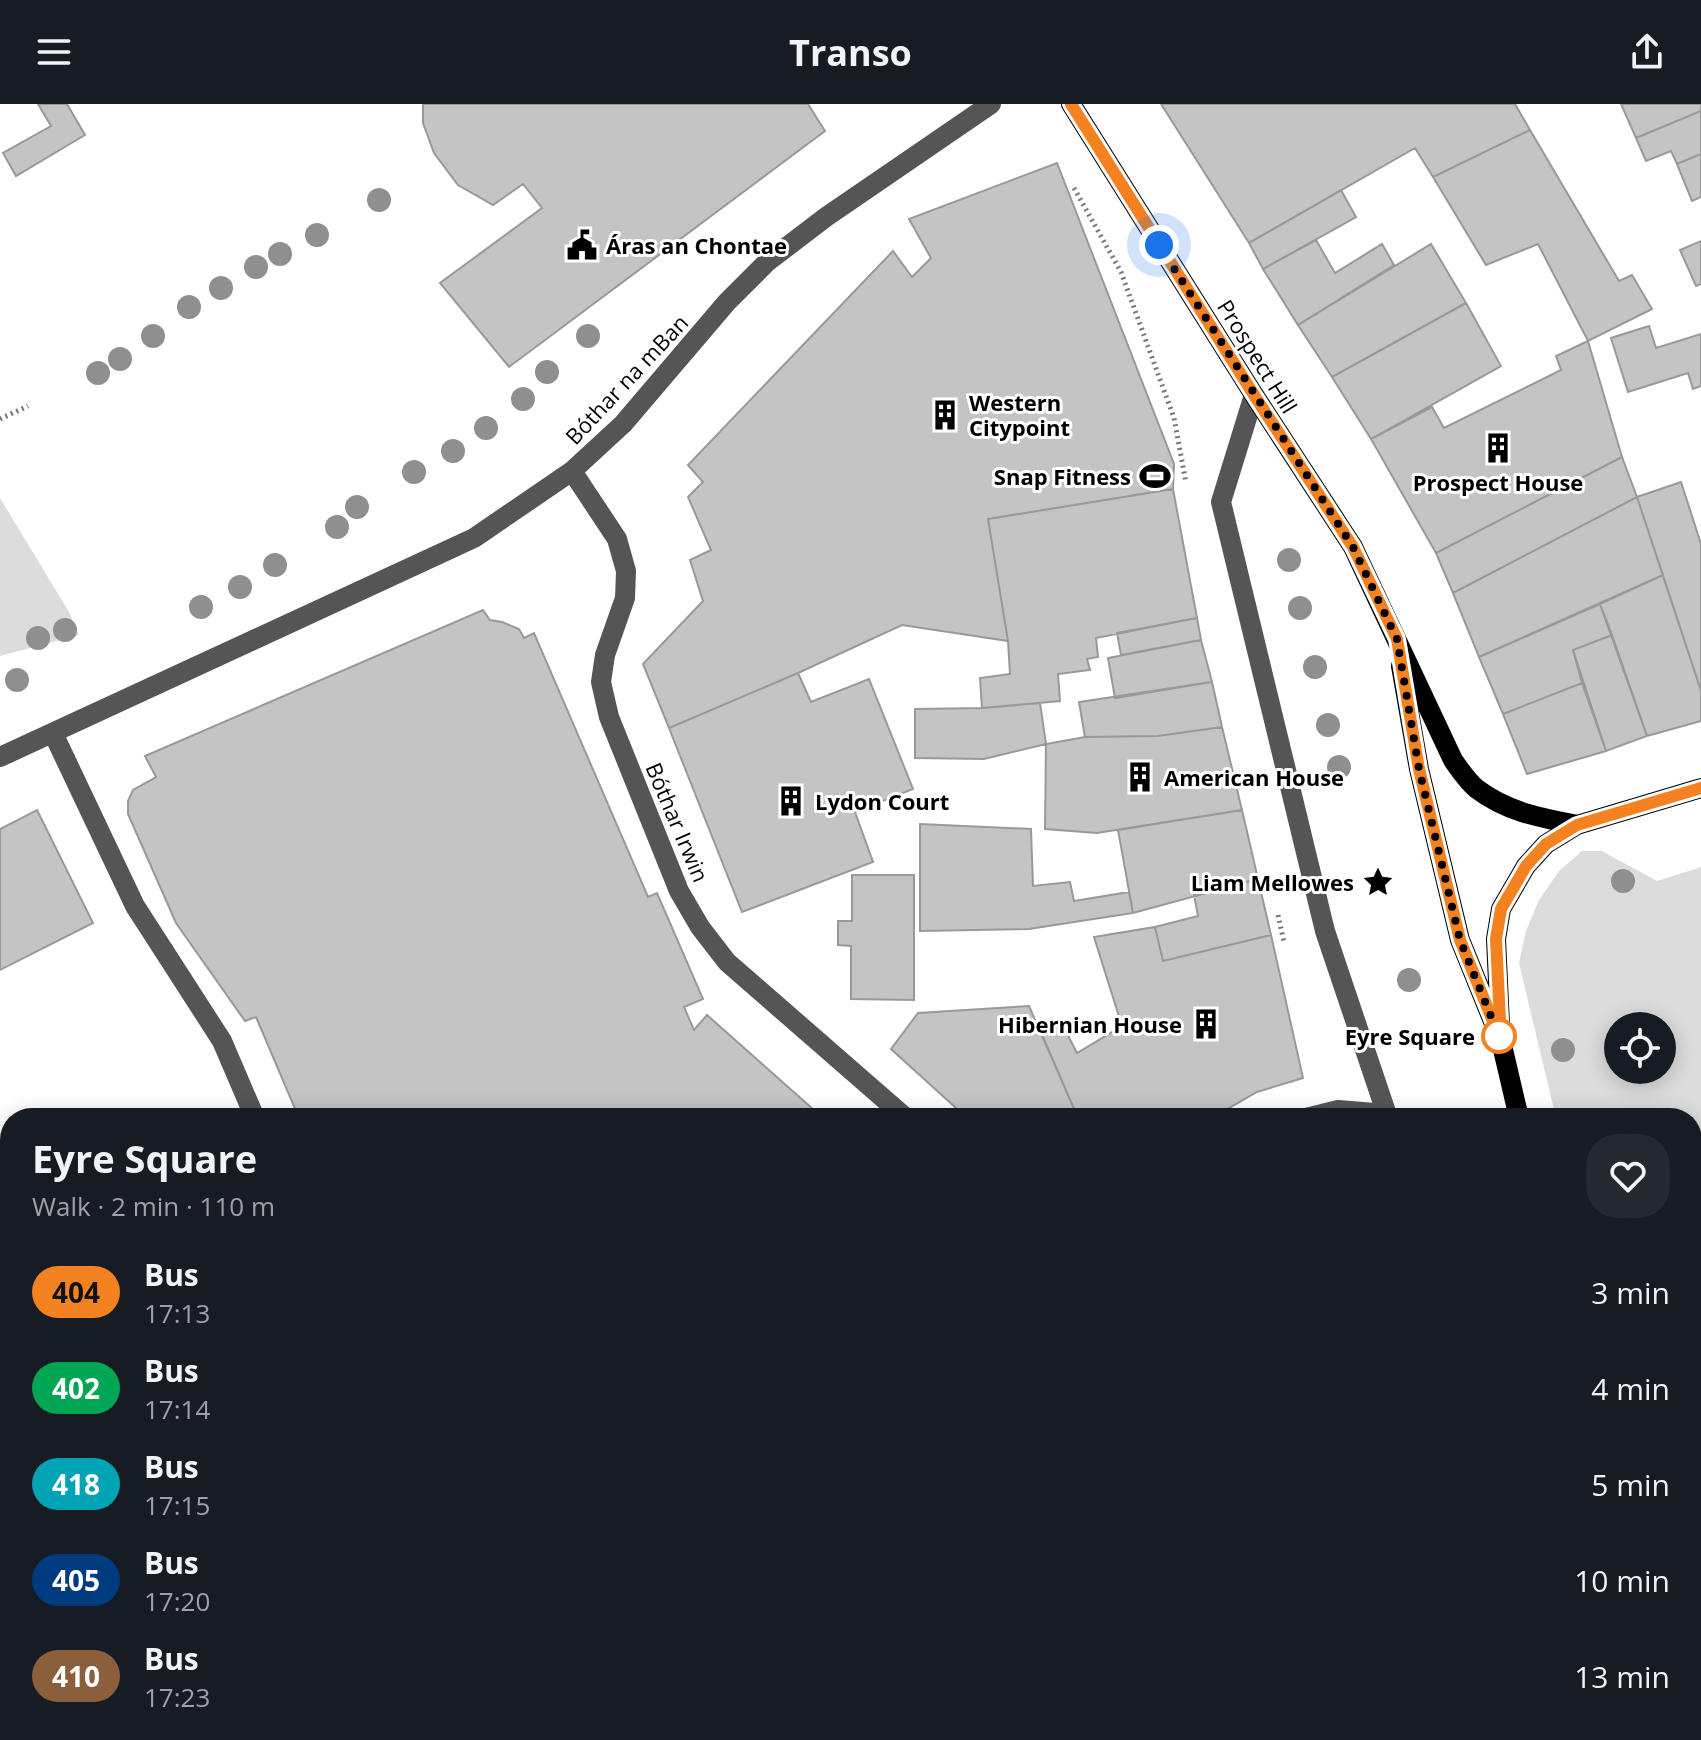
<!DOCTYPE html>
<html lang="en">
<head>
<meta charset="utf-8">
<style>
	body { margin:0; font-family:"Open Sans",sans-serif; background:#242831; color:#f1f3f6; height:100vh; display:flex; flex-direction:column; font-size:30px; white-space:nowrap }
	* { box-sizing:border-box; margin:0 }
	p { font-size:26px; color:#9ea1a6 }
	.icon { flex:none; width:44px; height:44px; fill:none; stroke:currentColor; stroke-width:2; stroke-linecap:round; stroke-linejoin:round }
	.map { position:relative; flex:1; overflow:hidden }
	.details { position:absolute; left:0px; top:1004px; width:1702px; height:632px; display:flex; flex-direction:column; background:#171b24; border-radius:32px 32px 0 0; box-shadow:0 4px 20px #0003 }
	.details>* { flex:none }
	.badge { padding:0 16px; border-radius:26px; font-size:28px; line-height:52px }
	.fabs { position:absolute; left:1604px; top:908px; display:grid; gap:16px }
	.fabs a { display:grid; place-items:center; width:72px; height:72px; border-radius:50%; background:#171b24; box-shadow:0 4px 20px #0003; font-size:40px }
	.you { position:absolute; width:40px; height:40px; margin:-20px; border:6px solid #fff; border-radius:50%; background:#1a73e8; box-shadow:0 0 0 12px #1a73e833 }
	.map>.badge { position:absolute; translate:-50% -50%; box-shadow:0 0 0 4px #fff }
	.round { display:grid; place-items:center; flex:none; width:84px; height:84px; border-radius:32px; background:#242831 }
	.headline { display:flex; align-items:center; justify-content:space-between; height:136px; padding:0 32px }
	h1 { font-size:38px; font-weight:700; line-height:60px }
	ul { padding:0; list-style:none }
	li { display:flex; align-items:center; gap:24px; height:96px; padding:0 32px }
	li div { flex:1 }
	li b { display:block; font-size:30px }
	li em { font-style:normal }
	li .badge { min-width:88px; font-weight:700; text-align:center }
	header { display:flex; justify-content:space-between; align-items:center; height:104px; padding:0 32px; background:#171b24; font-size:36px; font-weight:700 }
	.map>svg:first-child { display:block }
	.green { fill:#dcdcdc; fill-rule:evenodd }
	.building { fill:#c4c4c4; stroke:#999; stroke-width:2 }
	.lines { fill:none; stroke-linecap:round; stroke-linejoin:round }
	.path { stroke:#777; stroke-width:5; stroke-dasharray:2 4; stroke-linecap:butt }
	.minor { stroke:#555; stroke-width:20 }
	.major { stroke:#000; stroke-width:20 }
	.tree { fill:#8f8f8f }
	.line-casing { stroke:#fff; stroke-width:18 }
	.line { stroke:#f58220; stroke-width:12 }
	.walk { stroke:#000; stroke-width:8; stroke-dasharray:0 14.4 }
	.stop-dot { fill:#fff; stroke:#f58220; stroke-width:4 }
	.labels { text-anchor:middle; dominant-baseline:central; stroke-width:6; stroke-linejoin:round; paint-order:stroke }
	.poi-label { font-size:22px; font-weight:bold; fill:#000; stroke:#fff; text-anchor:start }
	.street-label { font-size:22px; fill:#000; stroke:#fff }
	.stop-label { font-size:22px; font-weight:bold; fill:#000; stroke:#fff; text-anchor:end }
</style>
</head>
<body>
<header><svg class="icon" aria-label="menu" viewBox="0 0 24 24"><path d="M4 6h16M4 12h16M4 18h16"/></svg>Transo<svg class="icon" aria-label="share" viewBox="0 0 24 24"><path d="M12 15V3M7 8l5-5 5 5M5 13v7h14v-7"/></svg></header>
<div class="map">
<svg width="1701" height="1636" viewBox="0 0 1701 1636">
	<rect width="100%" height="100%" fill="#fff"/>
	<path class="green" d="M0 394 69 508 79 531 0 552Z
		M1582 747H1602L1657 777 1701 763V1491L1692 1494V1014H1556L1519 859 1526 827 1539 796 1559 767ZM1618 922H1662V966H1618Z"/>
	<path class="building" d="M38 0H67L85 31 16 72 3 49 51 22Z
		M423 0H808L825 27 509 263 440 179 542 104 523 80 493 101 458 81 434 49 423 19Z
		M1161 0H1515L1530 26 1433 73 1415 44 1249 139Z
		M1621 0H1701V7L1636 34Z
		M1701 7V50L1677 60 1671 47 1646 57 1636 34Z
		M1530 26 1619 177 1632 171 1652 205 1588 237 1538 140 1486 161 1433 73Z
		M1701 50V93L1692 97 1677 60Z
		M1057 59 1174 360 1173 385 988 415 1008 537 902 521 798 569 669 624 643 560 703 497 690 456 711 446 688 393 703 378 688 361 893 147 912 173 931 154 909 115Z
		M1341 86 1356 113 1263 165 1249 139Z
		M1316 136 1335 169 1382 140 1394 161 1298 221 1263 165Z
		M1701 137V180L1696 182 1680 146Z
		M1431 140 1466 199 1332 273 1298 221Z
		M1466 199 1501 262 1371 335 1332 273Z
		M1649 222 1656 244 1701 230V282L1693 285 1688 269 1628 288 1611 234Z
		M1588 237 1622 353 1436 449 1371 335 1432 303 1444 324 1561 266 1556 252Z
		M1622 353 1637 393 1453 489 1436 449Z
		M1681 378 1701 440V587L1637 393Z
		M1173 385 1197 514 1096 534 1098 553 1087 555 1090 566 1058 570 1060 597 982 604 980 574 1010 570 1008 537 988 415Z
		M1637 393 1663 471 1479 553 1453 489Z
		M1663 471 1701 587V617L1647 632 1600 500Z
		M1600 500 1612 531 1573 546 1582 579 1503 610 1479 553Z
		M483 506 490 516 502 518 519 525 524 534 534 529 648 793 657 789 703 895 684 903 694 926 707 911 823 1014H299L256 913 245 917 176 819 128 710V697L133 686 156 673 145 652Z
		M1197 514 1201 536 1121 551 1117 529Z
		M1612 531 1647 632 1606 647 1573 546Z
		M1201 536 1212 578 1115 594 1108 554Z
		M798 569 811 598 869 575 913 685 855 708 873 758 742 808 669 624Z
		M1212 578 1222 623 1158 632 1085 633 1079 598Z
		M1582 579 1606 647 1527 670 1503 610Z
		M1040 599 1046 640 984 655 915 654V605L982 604Z
		M1222 623 1242 706 1097 729 1045 725 1046 640 1085 633 1158 632Z
		M37 706 93 819 0 866V725Z
		M1242 706 1258 775 1133 809 1118 726Z
		M920 720 1031 725 1033 782 1070 778 1074 797 1129 788 1133 809 1029 825 920 827Z
		M852 771H914V896L851 895V842L838 841V817H852Z
		M1258 775 1271 831 1163 857 1155 823 1198 812 1194 791Z
		M1155 823 1163 857 1271 831 1303 974 1257 988 1212 1014H1078L1040 926 1061 918 1077 949 1122 922 1094 833Z
		M1029 902 1078 1014H967L891 945 918 909Z
		M0 1295 10 1310V1320L0 1326Z
		M2 1363 10 1376V1391L0 1397Z
		M10 1391V1439L0 1446V1397Z
		M10 1439V1480L7 1482 0 1473V1446Z
		M116 1626H144L132 1636H124Z
		M144 1626H210L197 1636H132Z
		M210 1626H243L251 1636H197Z
		M324 1626H460L445 1636H309Z
		M482 1626H491L503 1636H474Z
		M691 1626H758V1636H665V1628Z
		M831 1626H1046L1047 1636H831Z
		M1079 1626H1128L1125 1636H1076Z
		M1128 1626H1274L1269 1636H1125Z
		M1274 1626H1320L1315 1636H1269Z
		M1320 1626H1358L1354 1636H1315Z
		M1358 1626H1407L1430 1636H1354Z"/>
	<g class="lines">
		<path class="path" d="M1074 84 1121 168 1174 314 1186 379
			M0 315 28 302
			M1278 811 1284 838"/>
		<path class="minor" d="M1254 291 1221 398 1325 827 1388 1014
			M572 367 617 435 626 467 625 494 605 551 601 578 609 613 679 787 700 823 727 858 906 1014
			M53 629 135 802 222 937 255 1014
			M0 653 474 434 572 367 623 320 727 198 767 158 826 113 991 0
			M1306 1014 1338 1006 1387 1010
			M1692 1512 1701 1510
			M0 1547 10 1560
			M0 1611 10 1599
			M67 1626 76 1636
			M1571 1626 1591 1636
			M793 1636 794 1626
			M1637 1636 1651 1626"/>
		<path class="major" d="M1071 0 1254 291 1353 443 1453 656C1460 666 1468 678 1477 685 1507 708 1542 714 1577 721
			M1401 562 1419 665 1460 836 1501 937 1519 1014
			M1500 921 1496 835 1501 805 1526 762 1546 740 1577 721 1701 684
			M1692 1569 1701 1580"/>
	</g>
	<g class="tree">
		<circle cx="379" cy="96" r="12"/>
		<circle cx="317" cy="131" r="12"/>
		<circle cx="280" cy="150" r="12"/>
		<circle cx="256" cy="163" r="12"/>
		<circle cx="221" cy="184" r="12"/>
		<circle cx="189" cy="203" r="12"/>
		<circle cx="153" cy="232" r="12"/>
		<circle cx="588" cy="232" r="12"/>
		<circle cx="120" cy="255" r="12"/>
		<circle cx="547" cy="268" r="12"/>
		<circle cx="98" cy="269" r="12"/>
		<circle cx="523" cy="295" r="12"/>
		<circle cx="486" cy="324" r="12"/>
		<circle cx="453" cy="347" r="12"/>
		<circle cx="414" cy="368" r="12"/>
		<circle cx="357" cy="403" r="12"/>
		<circle cx="337" cy="423" r="12"/>
		<circle cx="1289" cy="456" r="12"/>
		<circle cx="275" cy="461" r="12"/>
		<circle cx="240" cy="483" r="12"/>
		<circle cx="201" cy="503" r="12"/>
		<circle cx="1300" cy="504" r="12"/>
		<circle cx="65" cy="526" r="12"/>
		<circle cx="38" cy="534" r="12"/>
		<circle cx="1315" cy="563" r="12"/>
		<circle cx="17" cy="576" r="12"/>
		<circle cx="1328" cy="621" r="12"/>
		<circle cx="1339" cy="663" r="12"/>
		<circle cx="1623" cy="777" r="12"/>
		<circle cx="1409" cy="876" r="12"/>
		<circle cx="1563" cy="946" r="12"/>
	</g>
	<g class="lines">
		<g class="line-casing">
			<path id="line" d="M1071 0 1254 291 1353 443 1397 535 1419 665 1460 836 1501 937 1496 835 1501 805 1526 762 1546 740 1577 721 1701 684"/>
		</g>
		<use href="#line" class="line"/>
		<path class="walk" d="M1159 141 1353 443 1397 535 1419 665 1460 836 1501 937 1499 932"/>
	</g>
	<defs>
		<g id="civic-bare" transform="scale(2.4)"><path d="M-.6-6.5H3V-4.5H.6V-3L4-1V1h2V6H-6V1h2V-1L-.6-3ZM-1.2 2.5V6h2.4V2.5Z" fill="#000" stroke="#fff" stroke-width="2.5" paint-order="stroke"/></g>
		<g id="building-bare" transform="scale(2.4)"><path d="M-4-6H4V6H1V3H-1V6H-4ZM-2.5-4.3h1.7v1.8h-1.7ZM.8-4.3h1.7v1.8H.8ZM-2.5-1h1.7V.8h-1.7ZM.8-1h1.7V.8H.8Z" fill="#000" stroke="#fff" stroke-width="2.5" paint-order="stroke"/></g>
		<g id="stadium-bare" transform="scale(2.4)"><path d="M0-5a6.5 5 0 1 0 0 10a6.5 5 0 1 0 0-10ZM-3.5-1.8h7v3.6h-7Z" fill="#000" stroke="#fff" stroke-width="2.5" paint-order="stroke"/></g>
		<g id="sight-bare" transform="scale(2.4)"><path d="M0-6L1.8-2.2L6-1.7L2.9 1.2L3.7 5.4L0 3.3L-3.7 5.4L-2.9 1.2L-6-1.7L-1.8-2.2Z" fill="#000" stroke="#fff" stroke-width="2.5" paint-order="stroke"/></g>
	</defs>
	<g fill-rule="evenodd">
		<use href="#civic-bare" x="582" y="141"/>
		<use href="#building-bare" x="945" y="311"/>
		<use href="#building-bare" x="1498" y="344"/>
		<use href="#stadium-bare" x="1155" y="372"/>
		<use href="#building-bare" x="1140" y="673"/>
		<use href="#building-bare" x="791" y="697"/>
		<use href="#sight-bare" x="1378" y="778"/>
		<use href="#building-bare" x="1206" y="920"/>
	</g>
	<circle class="stop-dot" cx="1499" cy="932" r="16"/>
	<g class="labels">
		<g class="poi-label">
			<text x="606" y="141">Áras an Chontae</text>
			<text x="969" y="298">Western<tspan x="969" dy="25">Citypoint</tspan></text>
			<text x="1131" y="372" text-anchor="end">Snap Fitness</text>
			<text x="1498" y="378" text-anchor="middle">Prospect House</text>
			<text x="1164" y="673">American House</text>
			<text x="815" y="697">Lydon Court</text>
			<text x="1354" y="778" text-anchor="end">Liam Mellowes</text>
			<text x="1182" y="920" text-anchor="end">Hibernian House</text>
		</g>
		<g class="street-label">
			<text transform="translate(1258 252) rotate(58)">Prospect Hill</text>
			<text transform="translate(626 275) rotate(-47)">Bóthar na mBan</text>
			<text transform="translate(678 718) rotate(67)">Bóthar Irwin</text>
		</g>
		<g class="stop-label">
			<text x="1475" y="932">Eyre Square</text>
		</g>
	</g>
</svg>
<div class="fabs">
<a><svg class="icon" aria-label="locate" viewBox="0 0 24 24"><circle cx="12" cy="12" r="6"/><path d="M12 2v4M12 18v4M2 12h4M18 12h4"/></svg></a>
</div>
<div class="you" style="left:1159px;top:141px"></div>
<section class="details">
<div class="headline"><div><h1>Eyre Square</h1><p>Walk · 2 min · 110 m</p></div><a class="round"><svg class="icon" aria-label="heart" viewBox="0 0 24 24"><path d="M12 20l-8-8c-3-5 5-10 8-4 3-6 11-1 8 4z"/></svg></a></div>
<ul>
<li><span class="badge" style="background:#f58220;color:#111">404</span><div><b>Bus</b><p>17:13</p></div><em>3 min</em></li>
<li><span class="badge" style="background:#00a651;color:#fff">402</span><div><b>Bus</b><p>17:14</p></div><em>4 min</em></li>
<li><span class="badge" style="background:#00a3b4;color:#fff">418</span><div><b>Bus</b><p>17:15</p></div><em>5 min</em></li>
<li><span class="badge" style="background:#003b80;color:#fff">405</span><div><b>Bus</b><p>17:20</p></div><em>10 min</em></li>
<li><span class="badge" style="background:#8b5e3c;color:#fff">410</span><div><b>Bus</b><p>17:23</p></div><em>13 min</em></li>
</ul>
</section>
</div>
</body>
</html>
